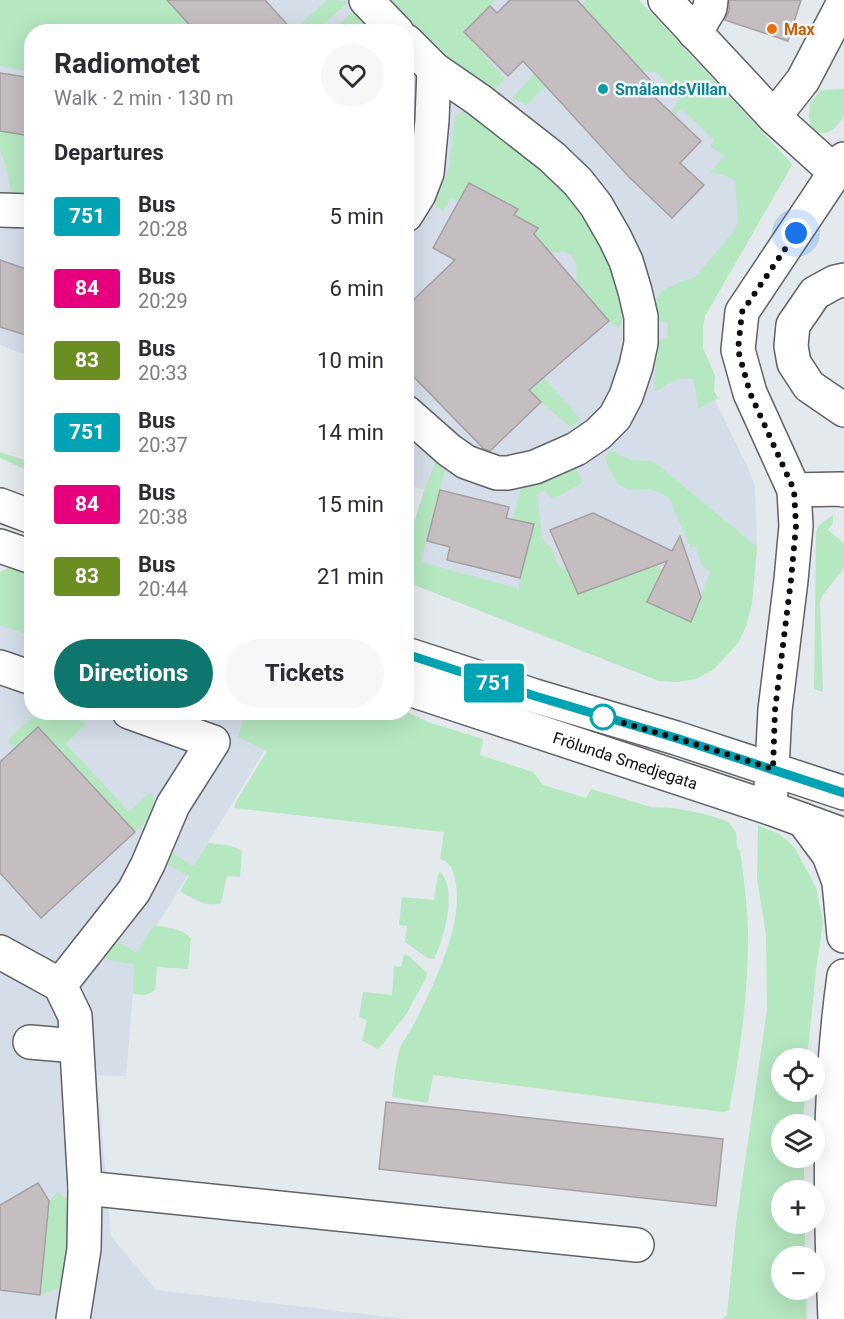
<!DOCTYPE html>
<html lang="en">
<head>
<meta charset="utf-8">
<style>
	body { margin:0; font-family:Roboto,sans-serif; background:#f7f7f7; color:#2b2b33; height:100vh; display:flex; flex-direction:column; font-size:22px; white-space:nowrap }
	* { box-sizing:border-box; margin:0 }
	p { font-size:20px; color:#7c7c81 }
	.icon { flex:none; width:33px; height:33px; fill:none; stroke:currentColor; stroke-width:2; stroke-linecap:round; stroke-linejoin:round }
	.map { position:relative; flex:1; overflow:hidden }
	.details { position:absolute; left:24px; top:24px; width:390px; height:696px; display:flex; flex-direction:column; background:#fff; border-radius:24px; box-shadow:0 6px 24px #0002 }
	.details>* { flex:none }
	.badge { padding:0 12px; border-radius:4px; font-size:21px; line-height:39px }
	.controls { position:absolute; left:771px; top:1048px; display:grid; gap:12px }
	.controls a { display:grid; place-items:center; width:54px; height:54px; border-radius:50%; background:#fff; box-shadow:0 6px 24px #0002; font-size:30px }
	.you { position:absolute; width:30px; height:30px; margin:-15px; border:4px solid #fff; border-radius:50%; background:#1a73e8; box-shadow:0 0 0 9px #1a73e833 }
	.map>.badge { position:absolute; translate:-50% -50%; box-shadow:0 0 0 3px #fff }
	h2 { padding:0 30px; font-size:22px; line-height:54px }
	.round { display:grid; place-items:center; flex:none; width:63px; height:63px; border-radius:32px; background:#f7f7f7 }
	.head { display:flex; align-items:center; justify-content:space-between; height:102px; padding:0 30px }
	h1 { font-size:28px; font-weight:700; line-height:45px }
	.button { display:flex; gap:12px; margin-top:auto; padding:12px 30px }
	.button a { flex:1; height:69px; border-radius:36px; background:#0f766e; color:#fff; font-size:24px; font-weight:700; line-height:69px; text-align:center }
	.button a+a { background:#f7f7f7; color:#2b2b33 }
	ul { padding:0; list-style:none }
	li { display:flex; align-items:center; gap:18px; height:72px; padding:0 30px }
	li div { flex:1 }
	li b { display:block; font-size:22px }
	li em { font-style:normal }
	li .badge { min-width:66px; font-weight:700; text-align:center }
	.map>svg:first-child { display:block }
	.built { fill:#d4dde8 }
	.green { fill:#b5e7c0 }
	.building { fill:#c4bec1; stroke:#a59fa1; stroke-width:1.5 }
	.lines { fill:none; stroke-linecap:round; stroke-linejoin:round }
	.minor-casing { stroke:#5f6266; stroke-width:36 }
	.major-casing { stroke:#5f6266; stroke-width:36 }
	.minor { stroke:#fff; stroke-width:33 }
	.major { stroke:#fff; stroke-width:33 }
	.line-casing { stroke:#fff; stroke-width:14 }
	.line { stroke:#00a3b4; stroke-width:9 }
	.walk { stroke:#0d0e0f; stroke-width:6; stroke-dasharray:0 10.8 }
	.food-dot { fill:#e8710a; stroke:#f2f6fa; stroke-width:2 }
	.culture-dot { fill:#0f9aa8; stroke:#f2f6fa; stroke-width:2 }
	.stop-dot { fill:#fff; stroke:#00a3b4; stroke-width:3 }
	.labels { text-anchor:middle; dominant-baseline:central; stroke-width:5; stroke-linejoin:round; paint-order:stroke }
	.food-label { font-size:16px; font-weight:bold; fill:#c56008; stroke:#f2f6fa; text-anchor:start }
	.culture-label { font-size:16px; font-weight:bold; fill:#0d838f; stroke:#f2f6fa; text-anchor:start }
	.street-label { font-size:16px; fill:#0d0e0f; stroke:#f2f6fa }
</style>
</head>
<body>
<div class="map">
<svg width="844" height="1319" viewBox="0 0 844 1319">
	<rect width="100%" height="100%" fill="#e4e9ed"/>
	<path class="built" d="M0 0H639L791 163 699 298 681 330 748 468 755 486 757 547 752 603 746 626 738 643 729 653 714 669 696 679 676 682 659 681 407 582V545L424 490 406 484V32H32L31 357 0 345Z
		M0 604 31 613 32 712 288 713 136 959 126 1076 97 1075 111 1236 156 1290 407 1319H0Z"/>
	<path class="green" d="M0 0H170L169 2 195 30 194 31 32 32 31 72 0 66Z
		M327 0 350 1 315 31 292 32Z
		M391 0H495L464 32 505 79 492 93 390 9Z
		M587 0H639L791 163 792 165 705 316 703 328V348L715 376 714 391 718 398 698 409 695 385 693 380C680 374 668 384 656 391L654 386 658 339 667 338 668 323 658 321 655 304 661 291 680 282 695 277 734 231 738 221 735 180 721 174 710 173 724 156 710 146 714 140 681 108 674 116 671 113 680 99 656 72 642 71 614 41 587 65 547 85 526 105 512 98 561 45 563 24Z
		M356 9 374 32H330Z
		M844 89C844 97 844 105 844 113 843 118 843 118 840 122 832 133 824 136 811 130L809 115 810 103 821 90Z
		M464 111H469L533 159 578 206 609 259 617 282 621 307 622 319 619 328 609 321 577 282 576 263 571 255 565 252H554L546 255 495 322 581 420 570 427 541 402 467 325 436 284 453 259 484 276 517 267 538 228 514 215 517 209 469 183 459 202 451 198 443 211 435 206 449 168 455 117 458 114Z
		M0 131 31 136V195H17L11 191 7 170 0 150Z
		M407 133H412C413 148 412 161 407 174Z
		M611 451 631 460 653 461 757 547 752 603 746 626 738 643 714 669 696 679 676 682 659 681 407 582V545L425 489 436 461 446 465 421 562 519 589 520 578 533 524 513 519 521 487 553 479 577 469 582 483 553 499 544 490 537 495 542 536 546 545 550 546 559 567 567 569 578 594 655 565 663 570 647 602 691 622 711 571 702 566 696 546 690 547 669 497 650 489 628 490 616 482 608 467 605 457Z
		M0 452 31 462V472L0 458Z
		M833 515V523L828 530 844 543V568L822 596 820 603 823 692 814 689 816 532 819 525Z
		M12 566 31 573V636L0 625V572Z
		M406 712 431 723 483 739 480 755 533 772 543 785 586 798 591 789 651 807 673 808 704 814 727 821 736 832 737 847 740 851C744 879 748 909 748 938 748 996 740 1054 729 1111L723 1112 433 1075 428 1103 392 1097C394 1083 395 1066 399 1052 401 1042 410 1033 414 1024 433 987 463 926 456 884 454 872 453 864 440 859L444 832 234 808 236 802 267 751 238 737 245 713Z
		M40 713H73L86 723 66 744 129 812 148 794 151 793C160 807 145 823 135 832L39 727 15 748 8 741 19 728Z
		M758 825 779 834 794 847 816 887 823 923 816 970 807 1059H782V1092H805L803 1125H782V1158H804V1191H782V1224H805V1257H782V1290H806L807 1319H722L727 1315 736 1224 767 1010 766 936 757 878Z
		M208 843 227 845 241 850 242 852 240 877 227 876 221 903C206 908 193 899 180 891L189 876 163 862 169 851 191 865H194Z
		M440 871C458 890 444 938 434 959L427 958 405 942 407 926 399 925 402 897 434 900 438 875Z
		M154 925C168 928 182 928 191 938L188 969 157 967 155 990C147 996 142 995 133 994L134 964 108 960 101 957 112 940 118 942 137 953Z
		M404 954 409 956 427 973 426 978 405 1016 380 1047 378 1049C372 1047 368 1042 362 1041L367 1020 359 1017 363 992 392 995 394 966 401 967Z
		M58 1192 62 1195 72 1206 65 1274 59 1288 40 1295 49 1201Z"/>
	<path class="building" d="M167 0H265L294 32H196Z
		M510 0H577L653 83 646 89 701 141 680 163 704 185 672 218 629 177 523 61 508 76 464 32 490 6 497 13Z
		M729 0H801L788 41 725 20 729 11Z
		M0 73 32 78V136L0 131Z
		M469 183 518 209 514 215 538 228 534 234 609 321 529 390 541 402 490 451 484 449 406 369V307L455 260 433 248Z
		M0 260 32 271V337L0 327Z
		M440 490 509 507 506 518 534 524 520 578 447 560 450 547 427 541Z
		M593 513 672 551 680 536 701 597 691 622 647 602 667 561 578 594 550 530Z
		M38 727 135 832 41 918 0 873V762Z
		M386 1102 723 1139 716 1206 379 1169Z
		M38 1183 49 1201 40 1295 0 1290V1205Z"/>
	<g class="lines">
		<g class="minor-casing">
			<g id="minor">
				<path d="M366 0 397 32"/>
				<path d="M665 0 774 117 836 173"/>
				<path d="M695 33 710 8 711 0"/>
				<path d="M406 41 434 69 479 100 552 157 578 182 596 205 615 238 626 261 635 291 641 317V343L636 366 626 396 615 417 598 434 576 449 535 467 508 473H497L466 462 449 450 406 412"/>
				<path d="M774 117 803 80 844 2"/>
				<path d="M0 210 32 211"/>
				<path d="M406 215 419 194 427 173 432 120 434 69"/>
				<path d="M844 280 835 282 815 293 793 325 791 346 794 363 809 386 844 410"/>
				<path d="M794 490 841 489 844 490"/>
				<path d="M0 505 32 517"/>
				<path d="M0 546 32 557"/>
				<path d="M406 654 535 696 676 738 844 793"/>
				<path d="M0 667 32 678"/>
				<path id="s1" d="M406 688 770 808 844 835"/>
				<path d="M770 808 775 710 791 580 796 526 794 490 750 393 738 350 742 312 844 159"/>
				<path d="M0 952 60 985 75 1016 85 1188 84 1249 73 1319"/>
				<path d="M60 985 134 891 148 864 173 805 213 742 129 712"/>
				<path d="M30 1042 76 1046"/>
				<path d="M85 1188 637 1245"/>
			</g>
		</g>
		<g class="major-casing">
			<path id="major" d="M803 820 829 855 839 882 844 936
				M835 1319C830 1204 828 1090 844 976"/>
		</g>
		<use href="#minor" class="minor"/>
		<use href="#major" class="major"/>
	</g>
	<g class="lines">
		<g class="line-casing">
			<path id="line" d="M406 654 535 696 676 738 844 793"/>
		</g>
		<use href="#line" class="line"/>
		<path class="walk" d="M603 717 676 738 773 769 775 710 791 580 796 526 794 490 750 393 738 350 742 312 796 233"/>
	</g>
	<circle class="food-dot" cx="772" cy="29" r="6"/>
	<circle class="culture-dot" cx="603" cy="89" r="6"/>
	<circle class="stop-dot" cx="603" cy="717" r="12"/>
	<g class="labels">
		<g class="food-label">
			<text x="784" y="29">Max</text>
		</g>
		<g class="culture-label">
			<text x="615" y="89">SmålandsVillan</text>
		</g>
		<g class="street-label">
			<text stroke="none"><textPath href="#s1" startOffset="231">Frölunda Smedjegata</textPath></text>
		</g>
	</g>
</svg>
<div class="controls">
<a><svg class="icon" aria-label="locate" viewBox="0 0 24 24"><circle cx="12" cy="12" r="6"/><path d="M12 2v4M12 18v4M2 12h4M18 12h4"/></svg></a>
<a><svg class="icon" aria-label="layers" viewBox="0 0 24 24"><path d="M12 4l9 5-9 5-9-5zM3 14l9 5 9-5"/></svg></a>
<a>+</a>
<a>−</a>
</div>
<div class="you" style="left:796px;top:233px"></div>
<b class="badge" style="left:494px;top:683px;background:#00a3b4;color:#fff">751</b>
<section class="details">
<div class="head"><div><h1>Radiomotet</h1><p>Walk · 2 min · 130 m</p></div><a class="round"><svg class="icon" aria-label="heart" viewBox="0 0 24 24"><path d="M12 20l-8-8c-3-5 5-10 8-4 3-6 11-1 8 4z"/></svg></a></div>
<h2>Departures</h2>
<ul>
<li><span class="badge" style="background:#00a3b4;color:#fff">751</span><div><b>Bus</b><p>20:28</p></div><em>5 min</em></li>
<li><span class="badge" style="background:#e6007e;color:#fff">84</span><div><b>Bus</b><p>20:29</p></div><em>6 min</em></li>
<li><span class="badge" style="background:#6b8e23;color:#fff">83</span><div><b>Bus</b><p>20:33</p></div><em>10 min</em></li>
<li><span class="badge" style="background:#00a3b4;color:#fff">751</span><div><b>Bus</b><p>20:37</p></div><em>14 min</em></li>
<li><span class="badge" style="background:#e6007e;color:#fff">84</span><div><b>Bus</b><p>20:38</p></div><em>15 min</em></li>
<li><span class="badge" style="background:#6b8e23;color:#fff">83</span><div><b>Bus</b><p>20:44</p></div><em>21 min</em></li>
</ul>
<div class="button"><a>Directions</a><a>Tickets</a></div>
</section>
</div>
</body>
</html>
